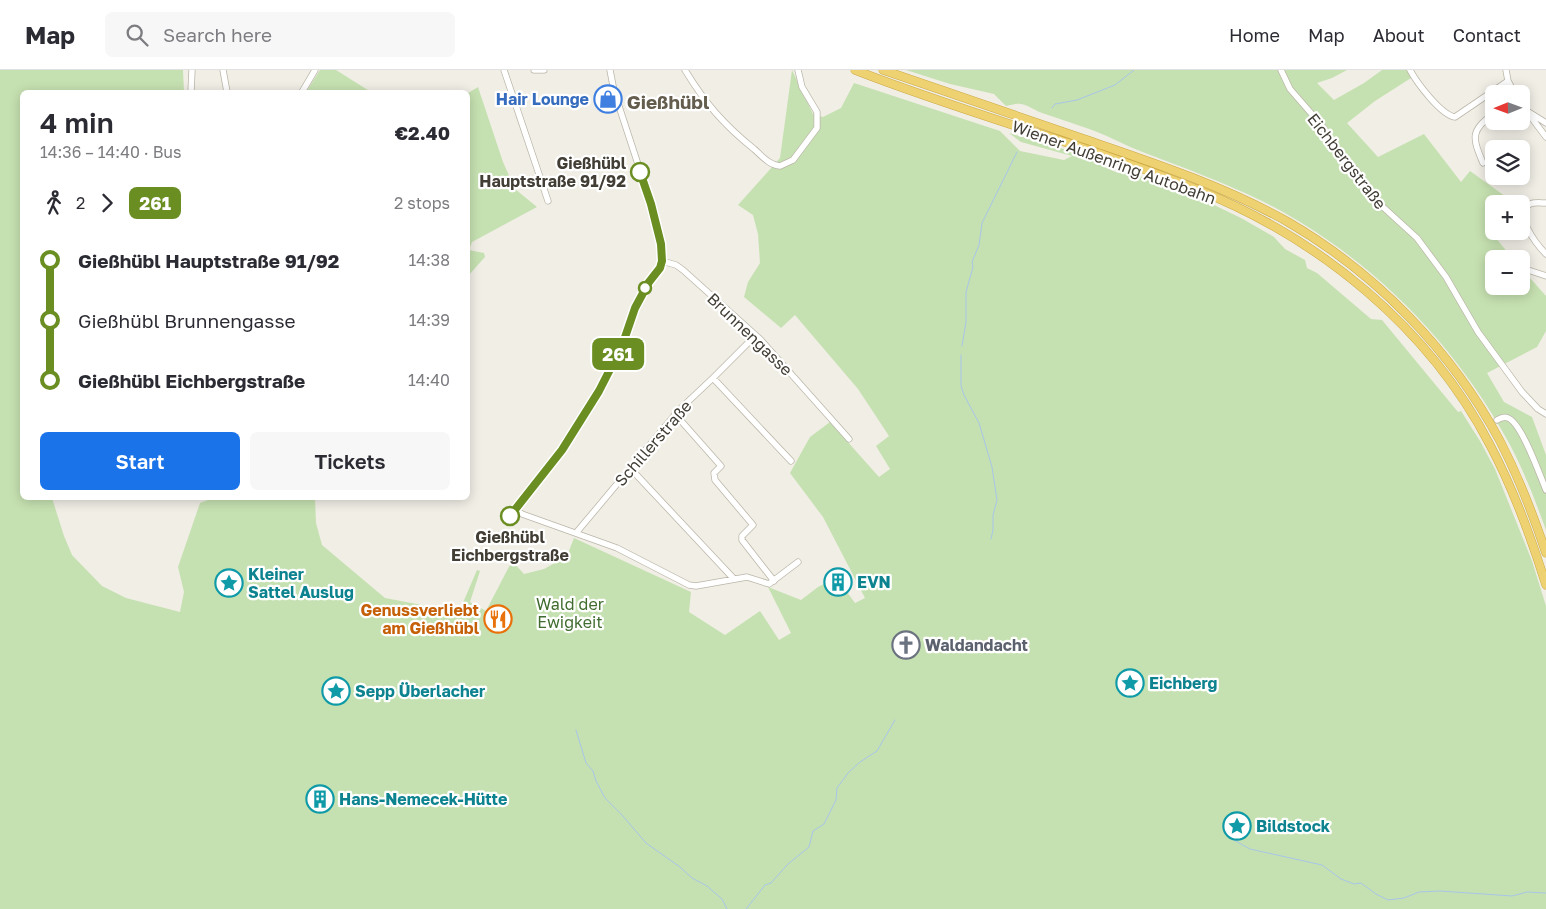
<!DOCTYPE html>
<html lang="en">
<head>
<meta charset="utf-8">
<style>
	body { margin:0; font-family:"Golos Text",sans-serif; background:#f7f7f7; color:#2b2b33; height:100vh; display:flex; flex-direction:column; font-size:19px; white-space:nowrap }
	* { box-sizing:border-box; margin:0 }
	p { font-size:16px; color:#7c7c81 }
	.icon { flex:none; width:28px; height:28px; fill:none; stroke:currentColor; stroke-width:2; stroke-linecap:round; stroke-linejoin:round }
	.map { position:relative; flex:1; overflow:hidden }
	.panel { position:absolute; left:20px; top:20px; width:450px; height:410px; display:flex; flex-direction:column; background:#fff; border-radius:8px; box-shadow:0 2px 12px #0003 }
	.panel>* { flex:none }
	.badge { padding:0 10px; border-radius:8px; font-size:18px; line-height:32px }
	.needle { width:32px; rotate:269deg }
	.buttons { position:absolute; left:1485px; top:15px; display:grid; gap:10px }
	.buttons a { display:grid; place-items:center; width:45px; height:45px; border-radius:8px; background:#fff; box-shadow:0 2px 12px #0003; font-size:25px }
	.map>.badge { position:absolute; translate:-50% -50%; box-shadow:0 0 0 2px #fff }
	.legs { display:flex; align-items:center; gap:8px; height:55px; padding:0 20px; font-size:16px }
	.legs p { margin-inline-start:auto }
	.headline { display:flex; align-items:center; justify-content:space-between; height:85px; padding:0 20px }
	h1 { font-size:28px; font-weight:600; line-height:38px }
	.button { display:flex; gap:10px; margin-top:auto; padding:10px 20px }
	.button a { flex:1; height:58px; border-radius:8px; background:#1a73e8; color:#fff; font-size:20px; font-weight:600; line-height:58px; text-align:center }
	.button a+a { background:#f7f7f7; color:#2b2b33 }
	ul { padding:0 20px; list-style:none }
	li { display:flex; align-items:center; gap:18px; height:60px; font-size:19px }
	li i { display:grid; place-items:center; width:8px; height:100%; margin:0 6px; background:currentColor }
	li i::after { content:''; width:12px; height:12px; margin:-6px; border:4px solid; border-radius:50%; background:#fff }
	li p { margin-inline-start:auto }
	li:first-child i { background:linear-gradient(#0000 50%,currentColor 0) }
	li:last-child i { background:linear-gradient(currentColor 50%,#0000 0) }
	header { display:flex; align-items:center; gap:30px; box-sizing:border-box; height:70px; padding:0 25px; background:#fff; border-bottom:1px solid #e1e1e2 }
	header strong { font-size:24px }
	nav { display:flex; gap:28px; margin-inline-start:auto; font-size:18px }
	.search { width:350px; height:45px; background:#f7f7f7; display:flex; align-items:center; gap:12px; box-sizing:border-box; padding:0 18px; border-radius:8px; color:#7c7c81; font-size:19px }
	.map>svg:first-child { display:block }
	.green { fill:#c6e1b1 }
	.lines { fill:none; stroke-linecap:round; stroke-linejoin:round }
	.stream { stroke:#a7c6e8; stroke-width:1 }
	.minor-casing { stroke:#bbb6a9; stroke-width:7 }
	.highway-casing { stroke:#cca843; stroke-width:9 }
	.minor { stroke:#fff; stroke-width:5.5 }
	.highway { stroke:#eed272; stroke-width:8 }
	.line-1-casing { stroke:#fff; stroke-width:11 }
	.line-1 { stroke:#6b8e23; stroke-width:8 }
	.stop-1-dot { fill:#fff; stroke:#6b8e23; stroke-width:2.5 }
	.labels { text-anchor:middle; dominant-baseline:central; stroke-width:4.5; stroke-linejoin:round; paint-order:stroke }
	.shop-label { font-size:16px; font-weight:bold; fill:#366cbe; stroke:#fff; text-anchor:end }
	.street-label { font-size:16px; fill:#423e35; stroke:#fff }
	.stop-label { font-size:16px; font-weight:bold; fill:#423e35; stroke:#fff; text-anchor:end }
	.culture-label { font-size:16px; font-weight:bold; fill:#0d838f; stroke:#fff; text-anchor:start }
	.park-label { font-size:16px; fill:#406d2f; stroke:#fff }
	.food-label { font-size:16px; font-weight:bold; fill:#c56008; stroke:#fff; text-anchor:end }
	.worship-label { font-size:16px; font-weight:bold; fill:#5b616d; stroke:#fff; text-anchor:start }
	.quarter-label { font-size:19px; font-weight:bold; fill:#645d4e; stroke:#fff }
</style>
</head>
<body>
<header>
<strong>Map</strong>
<div class="search"><svg class="icon" aria-label="search" viewBox="0 0 24 24"><circle cx="10" cy="10" r="6"/><path d="M15 15l6 6"/></svg>Search here</div>
<nav><a>Home</a><a>Map</a><a>About</a><a>Contact</a></nav>
</header>
<div class="map">
<svg width="1546" height="839" viewBox="0 0 1546 839">
	<rect width="100%" height="100%" fill="#f0eee5"/>
	<path class="green" d="M0 0H183L184 22H22V428H52L64 466 72 485 102 516 126 528 180 542 184 522 178 497 200 433 213 428H315L316 453 322 475 385 528 459 542 477 500 480 501 470 532 486 541 512 491 524 504 544 499 567 486 574 468 691 522 689 542 725 565 760 541 779 570 791 563 768 517 801 530 818 517 832 510 842 524 847 522 855 533 865 528 823 447 790 403 810 367 830 352 879 407 890 399 876 376 889 366 858 319 795 245 781 258 744 227 748 212 760 193 758 164 753 145 738 135 780 88 792 0 813 44 823 47 841 38 854 13 1000 61 1020 81 1064 90 1072 86 1021 72 1009 63 1101 90 1102 96 1118 103 1125 101 1189 123 1241 148 1274 167 1285 179 1305 190 1307 198 1317 203 1371 249 1382 250 1458 342 1461 341 1480 371 1495 399 1532 491 1546 536V839H0Z
		M320 0H336L371 22H306Z
		M906 0H1347L1332 8 1317 13 1334 30 1364 13 1382 0H1408L1411 8 1375 31 1347 53 1378 87 1424 64 1461 112 1470 101 1516 134H1494V161H1500L1495 167 1513 189H1494V216H1521V198L1546 226V261L1537 277 1487 303 1504 332 1532 347 1546 385V460C1535 430 1524 401 1509 373 1453 270 1367 184 1262 131 1223 112 1182 97 1140 81 1124 75 1109 66 1092 60 1076 54 1059 49 1042 43 1036 41 1028 35 1021 34 1017 33 1011 35 1006 36L994 24 950 14Z
		M478 17 503 92 515 119 537 137 472 172 469 180 484 183 485 187 468 206V23Z"/>
	<g class="lines">
		<path class="stream" d="M1052 38 1055 34 1077 30 1115 15 1134 0
			M962 276 966 252V222L973 197 972 192 979 175 982 153 1017 82
			M961 285V316L964 325 979 353 992 397 997 430 993 445V460L991 469
			M523 487 524 483 527 484
			M576 660 586 693 593 701 596 711 605 728 622 745 646 773 680 797 692 808 707 816 722 829 727 839
			M1232 769 1250 779 1322 795 1341 809 1354 814 1361 813 1376 824 1388 830 1404 828 1419 822 1440 821 1512 826 1527 822 1546 823
			M746 839 765 815 771 813 788 794 809 777 813 761 824 754 836 730 837 718 848 703 860 692 877 681 895 650"/>
		<g class="minor-casing">
			<path id="minor" d="M223 0 227 22
				M504 0 548 131
				M534 0H544
				M610 0 614 21 651 134 661 175 662 191 660 198 649 212 635 238 622 277 599 321 562 380 516 437V440L522 444 617 478 689 515 696 516 747 507 769 514 798 492
				M685 0C705 33 724 55 754 79 762 86 769 95 780 96L793 90 817 58V42L802 17 798 0
				M1281 0 1290 19 1323 57 1335 79 1356 100 1383 137 1417 168 1446 207 1478 262 1522 322 1538 339 1546 344
				M1410 0C1417 13 1441 45 1455 47L1508 11
				M1506 0 1508 11 1515 24
				M191 22 192 0
				M302 22 315 0
				M1521 33 1527 41 1546 53
				M1528 43 1546 67
				M1483 93C1473 69 1469 60 1494 44
				M1546 133C1541 133 1535 132 1530 134 1512 143 1537 175 1546 184
				M662 191 676 195 683 200 760 269 849 369
				M1528 200 1546 206
				M713 308 791 391
				M675 344 721 396 714 403 715 410 753 455 742 466V470L774 511
				M1497 350C1501 348 1504 346 1508 348 1522 353 1540 406 1546 420
				M630 398 734 509
				M576 463 679 340 713 308 755 266"/>
		</g>
		<g class="highway-casing">
			<path id="highway" d="M855 0C967 44 1084 74 1196 119 1319 168 1429 257 1490 375 1514 420 1531 467 1546 515
				M883 0C950 23 1017 46 1084 69 1154 93 1224 116 1288 152 1376 203 1452 281 1500 371 1518 406 1533 444 1546 483"/>
		</g>
		<use href="#minor" class="minor"/>
		<use href="#highway" class="highway"/>
	</g>
	<g class="lines">
		<g class="line-1-casing">
			<path id="line-1" d="M510 446 562 380 599 321 622 276 635 238 649 212 660 198 662 191 661 174 651 134 640 102"/>
		</g>
		<use href="#line-1" class="line-1"/>
	</g>
	<defs>
		<g id="shop-ring" transform="scale(1.4375)"><circle r="9.5" fill="#fff" stroke="#3f7fe0" stroke-width="1.5"/><path d="M-5-2.5h2.3a2.7 3.5 0 0 1 5.4 0H5L5.5 6h-11ZM-1.5-2.5h3a1.5 2.3 0 0 0-3 0Z" fill="#3f7fe0"/></g>
		<g id="building-ring" transform="scale(1.4375)"><circle r="9.5" fill="#fff" stroke="#0f9aa8" stroke-width="1.5"/><path d="M-4-6H4V6H1V3H-1V6H-4ZM-2.5-4.3h1.7v1.8h-1.7ZM.8-4.3h1.7v1.8H.8ZM-2.5-1h1.7V.8h-1.7ZM.8-1h1.7V.8H.8Z" fill="#0f9aa8"/></g>
		<g id="sight-ring" transform="scale(1.4375)"><circle r="9.5" fill="#fff" stroke="#0f9aa8" stroke-width="1.5"/><path d="M0-6L1.8-2.2L6-1.7L2.9 1.2L3.7 5.4L0 3.3L-3.7 5.4L-2.9 1.2L-6-1.7L-1.8-2.2Z" fill="#0f9aa8"/></g>
		<g id="restaurant-ring" transform="scale(1.4375)"><circle r="9.5" fill="#fff" stroke="#e8710a" stroke-width="1.5"/><path d="M-5-6h1v4h1v-4h1v4h1v-4h1v5L-1.5 .5V6h-2V.5L-5-1ZM5-6V6H3V1.5H1.5Q1.5-4 5-6Z" fill="#e8710a"/></g>
		<g id="church-ring" transform="scale(1.4375)"><circle r="9.5" fill="#fff" stroke="#6b7280" stroke-width="1.5"/><path d="M-1.2-6h2.4v3.5h3.3v2.4h-3.3V6h-2.4V-.1h-3.3v-2.4h3.3Z" fill="#6b7280"/></g>
	</defs>
	<g fill-rule="evenodd">
		<use href="#shop-ring" x="608" y="29"/>
		<use href="#building-ring" x="838" y="512"/>
		<use href="#sight-ring" x="229" y="513"/>
		<use href="#restaurant-ring" x="498" y="549"/>
		<use href="#church-ring" x="906" y="575"/>
		<use href="#sight-ring" x="1130" y="613"/>
		<use href="#sight-ring" x="336" y="621"/>
		<use href="#building-ring" x="320" y="729"/>
		<use href="#sight-ring" x="1237" y="756"/>
	</g>
	<g class="stop-1-dot">
		<circle cx="640" cy="102" r="9"/>
		<circle cx="645" cy="218" r="6"/>
		<circle cx="510" cy="446" r="9"/>
	</g>
	<g class="labels">
		<g class="shop-label">
			<text x="589" y="29">Hair Lounge</text>
		</g>
		<g class="street-label">
			<text transform="translate(1347 91) rotate(52)">Eichbergstraße</text>
			<text transform="translate(1114 92) rotate(20)">Wiener Außenring Autobahn</text>
			<text transform="translate(750 264) rotate(44)">Brunnengasse</text>
			<text transform="translate(653 373) rotate(-49)">Schillerstraße</text>
		</g>
		<g class="stop-label">
			<text x="626" y="93">Gießhübl<tspan x="626" dy="18">Hauptstraße 91/92</tspan></text>
			<text x="510" y="467" text-anchor="middle">Gießhübl<tspan x="510" dy="18">Eichbergstraße</tspan></text>
		</g>
		<g class="culture-label">
			<text x="248" y="504">Kleiner<tspan x="248" dy="18">Sattel Auslug</tspan></text>
			<text x="857" y="512">EVN</text>
			<text x="1149" y="613">Eichberg</text>
			<text x="355" y="621">Sepp Überlacher</text>
			<text x="339" y="729">Hans-Nemecek-Hütte</text>
			<text x="1256" y="756">Bildstock</text>
		</g>
		<g class="park-label">
			<text x="570" y="534">Wald der<tspan x="570" dy="18">Ewigkeit</tspan></text>
		</g>
		<g class="food-label">
			<text x="479" y="540">Genussverliebt<tspan x="479" dy="18">am Gießhübl</tspan></text>
		</g>
		<g class="worship-label">
			<text x="925" y="575">Waldandacht</text>
		</g>
		<g class="quarter-label">
			<text x="668" y="31">Gießhübl</text>
		</g>
	</g>
</svg>
<div class="buttons">
<a><svg class="needle" viewBox="-14 -14 28 28"><path d="M0-13l5 13h-10z" fill="#e53935"/><path d="M0 13l5-13h-10z" fill="#7c7c81"/></svg></a>
<a><svg class="icon" aria-label="layers" viewBox="0 0 24 24"><path d="M12 4l9 5-9 5-9-5zM3 14l9 5 9-5"/></svg></a>
<a>+</a>
<a>−</a>
</div>
<b class="badge" style="left:618px;top:284px;background:#6b8e23;color:#fff">261</b>
<section class="panel">
<div class="headline"><div><h1>4 min</h1><p>14:36 – 14:40 · Bus</p></div><b>€2.40</b></div>
<div class="legs"><svg class="icon" aria-label="walk" viewBox="0 0 24 24"><circle cx="13" cy="4" r="2"/><path d="M13 8l-2 6 4 7M11 14l-3 7M7 12l3-4h3l4 4"/></svg>2<svg class="icon" aria-label="forward" viewBox="0 0 24 24"><path d="M9 5l7 7-7 7"/></svg><b class="badge" style="background:#6b8e23;color:#fff">261</b><p>2 stops</p></div>
<ul>
<li><i style="color:#6b8e23"></i><b>Gießhübl Hauptstraße 91/92</b><p>14:38</p></li>
<li><i style="color:#6b8e23"></i><span>Gießhübl Brunnengasse</span><p>14:39</p></li>
<li><i style="color:#6b8e23"></i><b>Gießhübl Eichbergstraße</b><p>14:40</p></li>
</ul>
<div class="button"><a>Start</a><a>Tickets</a></div>
</section>
</div>
</body>
</html>
